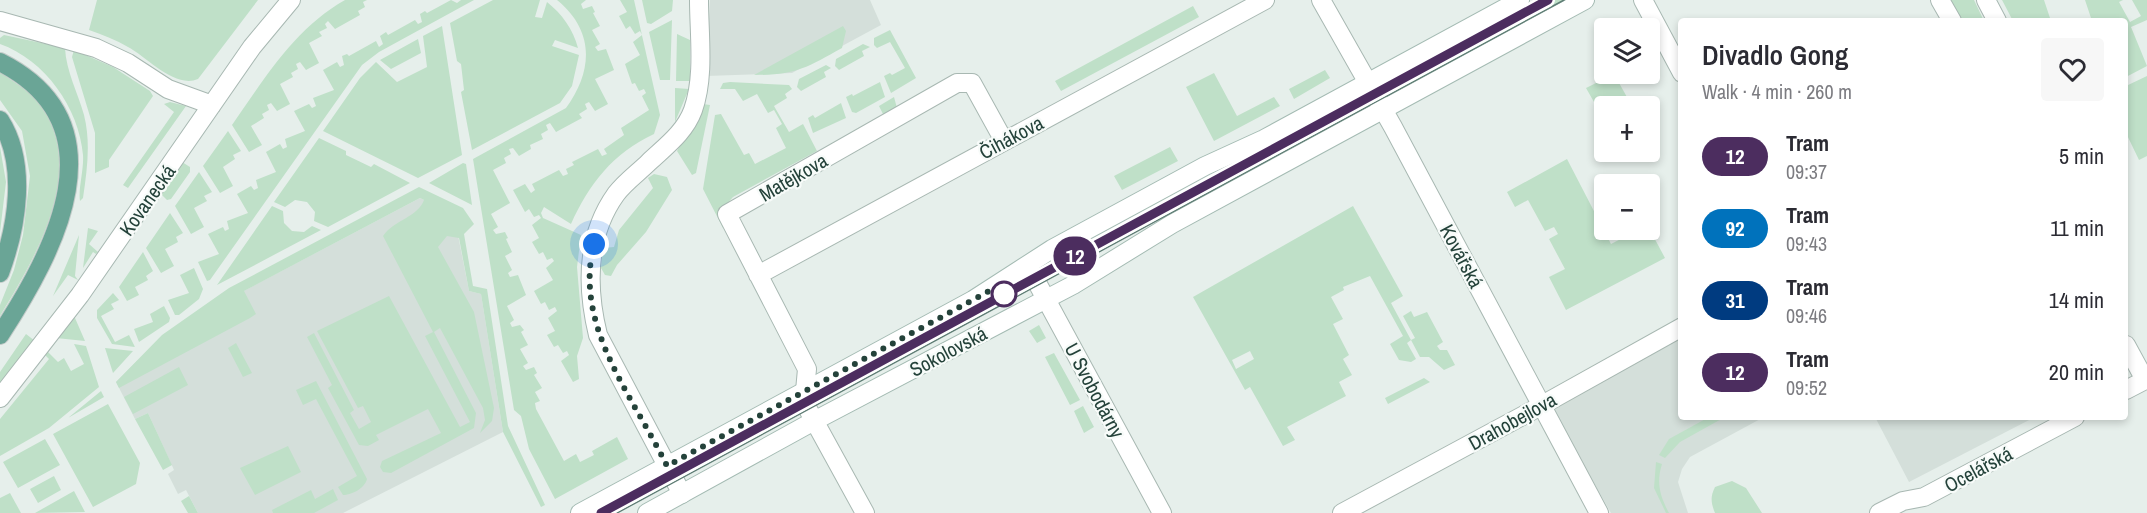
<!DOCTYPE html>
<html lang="en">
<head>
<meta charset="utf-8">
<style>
	body { margin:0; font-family:"Archivo Narrow",sans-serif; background:#f7f7f7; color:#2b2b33; height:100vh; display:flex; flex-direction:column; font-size:22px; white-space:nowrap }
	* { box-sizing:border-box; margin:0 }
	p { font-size:20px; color:#7c7c81 }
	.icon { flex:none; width:33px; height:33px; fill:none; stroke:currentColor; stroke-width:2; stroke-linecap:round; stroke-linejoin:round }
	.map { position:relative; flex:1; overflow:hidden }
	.side { position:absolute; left:1678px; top:18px; width:450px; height:402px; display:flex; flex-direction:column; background:#fff; border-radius:6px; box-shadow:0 3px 9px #0003 }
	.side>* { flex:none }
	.badge { padding:0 12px; border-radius:20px; font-size:21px; line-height:39px }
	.controls { position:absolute; left:1594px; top:18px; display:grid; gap:12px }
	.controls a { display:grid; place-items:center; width:66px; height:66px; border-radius:6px; background:#fff; box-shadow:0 3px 9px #0003; font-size:30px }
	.you { position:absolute; width:30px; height:30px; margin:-15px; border:4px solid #fff; border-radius:50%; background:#1a73e8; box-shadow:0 0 0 9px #1a73e833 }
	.map>.badge { position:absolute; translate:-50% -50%; box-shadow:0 0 0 3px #fff }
	.round { display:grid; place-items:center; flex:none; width:63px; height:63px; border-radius:6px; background:#f7f7f7 }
	.summary { display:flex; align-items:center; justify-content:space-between; height:102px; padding:0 24px }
	h1 { font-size:28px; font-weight:600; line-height:45px }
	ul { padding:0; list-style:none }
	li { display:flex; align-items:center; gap:18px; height:72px; padding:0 24px }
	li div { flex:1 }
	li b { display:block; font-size:22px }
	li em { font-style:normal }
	li .badge { min-width:66px; font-weight:700; text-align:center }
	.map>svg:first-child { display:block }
	.built { fill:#d4dfda }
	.green { fill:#bfe0c8; fill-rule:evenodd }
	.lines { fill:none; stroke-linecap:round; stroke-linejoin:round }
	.street-casing { stroke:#a8b8b2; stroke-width:20 }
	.secondary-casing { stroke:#a4bbb3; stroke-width:20 }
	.primary-casing { stroke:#c2cac8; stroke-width:20 }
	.street { stroke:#fff; stroke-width:18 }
	.secondary { stroke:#fff; stroke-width:18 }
	.primary { stroke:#6aa596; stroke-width:18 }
	.tram { stroke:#5f7d75; stroke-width:1.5 }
	.line-casing { stroke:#fff; stroke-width:14 }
	.line { stroke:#4c2d5f; stroke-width:9 }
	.walk { stroke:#24423a; stroke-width:6; stroke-dasharray:0 10.8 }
	.stop-dot { fill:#fff; stroke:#4c2d5f; stroke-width:3 }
	.labels { text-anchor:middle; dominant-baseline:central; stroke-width:4.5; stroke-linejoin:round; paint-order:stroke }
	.street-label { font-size:20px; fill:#24423a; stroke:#f7fbf9 }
</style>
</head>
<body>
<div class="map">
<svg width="2147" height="513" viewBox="0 0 2147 513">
	<rect width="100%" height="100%" fill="#e6efeb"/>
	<path class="built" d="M710 0H870L881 25 792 73 706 76Z
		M420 198 454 215 469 291 481 294 503 432 343 513H198L186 490 178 494 168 474 174 470 148 413 135 419 116 382 137 361 238 294Z
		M1681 338 1682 417H1764L1690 457 1682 469 1678 482 1688 513H1611L1552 409Z
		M1875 417H2035L1909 482Z"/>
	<path class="green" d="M97 0H258L198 79C175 89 147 57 128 47 116 40 103 35 89 30Z
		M345 0H367L363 2 365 7 358 11 360 15 335 29 328 21 325 24 327 28 319 32 322 36 309 43 319 63 306 70 300 62 296 64 298 69 291 73 293 77 280 84 290 104 277 111 271 103 267 105 269 110 262 114 264 118 251 126 262 145 249 152 232 125C265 78 294 29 345 0Z
		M451 0 457 3 461 0H474L379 52 362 65 210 280 207 281 198 262 219 254 208 234 223 227 225 231 229 229 227 221 248 213 237 194 251 186 254 190 258 188 256 180 276 172 266 152 280 144 283 149 287 147 285 139 305 131 294 111 309 104 312 108 316 106 313 98 334 90 323 70 337 62 340 67 344 65 342 56 347 54 349 56 376 41 379 47 383 44 380 36 386 32 388 35 415 20 418 24 422 22 420 14 425 11 427 13Z
		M493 0H540L535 17 542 18 547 2C562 14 573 29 578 48L555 40 552 46 579 55 572 86 560 103 472 150 461 92 464 90 461 64 457 61 450 23Z
		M557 0H586L581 4 583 9 592 6 595 12 593 13 600 26 592 30 600 44 595 47 598 51 606 49 614 70 595 79 608 104 595 111 589 102 585 104 587 109 579 114 582 118 556 132 550 123 546 125 548 130 541 134 543 139 530 145 531 149 519 156 513 148 509 149 511 154 504 158 506 163 493 170 510 203 491 214 498 227 493 230 496 234 505 232 508 238 506 239 512 252 505 256 512 270 508 273 510 277 518 275 526 295 507 306 514 320 510 323 512 327 520 325 524 330 521 332 528 345 520 349 528 363 523 366 526 370 534 367 537 373 534 375 542 388 535 392 540 401 535 403 536 409 564 461 576 454 580 462 594 455 592 451 617 437 628 459 555 499 529 449 521 416 514 410 473 159 566 108C593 71 595 31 557 0Z
		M620 0H634L660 115 654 134C613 153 589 184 571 224L544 207 541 213 543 218 581 235 577 267 583 338 577 356 579 379 573 382 561 361 569 355 567 351 563 353 558 345 554 347 547 335 555 331 548 318 557 311 555 307 549 310 545 302 541 304 534 291 553 280 546 268 554 261 552 258 547 260 543 252 539 254 532 242 539 238 532 225 541 218 539 215 534 217 529 209 525 212 513 190 525 184 531 193 535 190 532 184 559 170 563 176 568 174 566 169 574 165 572 162 598 149 602 156 607 154 604 149 624 135 621 128 649 110 642 96 646 93 644 89 639 91 635 83 632 84 625 64 640 55 633 42 642 35 640 31 635 34 630 26 626 29 619 16 627 12Z
		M642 0H673L672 11 651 24 647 23Z
		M1539 0H1571L1403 92 1395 78Z
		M1951 0H1974L1984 21H1962Z
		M2002 0H2044L2051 21H2013Z
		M2085 0H2123L2119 2 2130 22 2141 16 2132 0H2147V20L2131 27 2147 66 2126 77V21H2092Z
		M1193 6 1199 17 1061 91 1055 81Z
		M672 20 670 80H660L649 32Z
		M442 26 462 155 418 178 323 131 360 78 376 62 397 82 427 67 423 36Z
		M843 26 846 31 842 48C806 68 796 75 754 75Z
		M890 30 916 78 891 93 884 76 890 73 892 75 905 68 890 42 877 48 874 45V38Z
		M677 34 690 40V81H676Z
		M4 35 65 48C66 71 78 93 84 115 91 143 87 170 83 198L80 201C78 189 84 170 83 155 79 108 45 60 0 44V38Z
		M418 39 421 53 391 69 380 60Z
		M863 44 870 47 862 51 864 56 839 70 835 66 836 59Z
		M74 50 113 67 150 91 153 96 109 160V167L95 173V133L72 57Z
		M826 65 831 68 824 72 826 77 801 91 797 87 799 79Z
		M1325 70 1330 78 1294 99 1289 89Z
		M0 72C12 81 27 89 36 100 91 164 36 257 0 316V305L14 270 23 235 30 176 22 131 0 100Z
		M1214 73 1237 116 1274 97 1280 106 1214 141 1186 87Z
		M1614 74 1632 106H1605V114L1602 116 1586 88Z
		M2147 76V156L2139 160 2126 133V86Z
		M730 82 789 85 792 89 785 94 787 98 774 106 789 132 803 124 817 151 733 197 726 205 723 228 703 189 715 115 721 114 744 155 749 153 755 164 786 148 776 128 782 124 774 110 768 113 757 94 743 101 735 89H720L723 83Z
		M880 82 885 97 856 113 852 112 846 97 852 94 853 96Z
		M675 88 689 89 675 122Z
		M894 97 897 108 884 116 879 106Z
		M170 102 186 106 128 188 123 185 174 112 164 104Z
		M841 103 846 118 813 133 808 118 813 115 815 118Z
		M703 104 710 105 696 173 692 175 677 151Z
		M228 131 241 151 233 155 235 159 223 167 233 186 220 193 203 166Z
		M319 138 346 151V155L371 167 374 164 410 183 328 227 314 221 315 212 307 202 295 200 285 207 274 202Z
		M0 147 6 182 0 232Z
		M1170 147 1178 161 1122 190 1114 176Z
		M1567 159 1611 244 1638 230H1650L1665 258 1566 310 1549 277 1565 269 1549 239 1558 234 1554 227 1545 231 1528 200 1515 207 1507 192Z
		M182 162 190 167V172L171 199 167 200 160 193Z
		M463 163 466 164 472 205 429 183Z
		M199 172 212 192 204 196 207 201 194 208 204 227 191 234 175 206Z
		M654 174 667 177 672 190 646 232 617 265 611 276 605 275 601 268 603 248 614 247 619 230 653 188 648 178Z
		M419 187 463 208 474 224 464 234 473 286 487 289 508 426 545 505 541 507 503 432 481 294 469 291 459 238 447 236 438 247 474 312 494 408 492 421 480 433 485 420 483 408 440 328 434 332 476 413 474 428 391 473 383 472 380 467 382 461 441 433 428 409 376 435 379 440 368 446 359 445 328 388 332 385 307 337 314 333 354 410 350 413 359 429 371 422 363 406 358 408 317 331 389 296 460 427 470 422 425 336 433 332 383 236C394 220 418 217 424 200L420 198 244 291 256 314 250 318 119 388 116 382 162 335 229 288Z
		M272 206 283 211 284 223 292 231 304 232 312 226 321 230 217 285Z
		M1353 206 1403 296 1391 303 1411 340 1415 338 1403 316 1411 311 1414 317 1427 312 1443 342 1437 346 1440 350H1447L1455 365 1444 370 1429 357H1420L1411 340 1407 343 1416 359 1411 362 1399 360 1390 344 1403 336 1370 276 1343 287 1344 290 1331 297 1343 319 1333 324 1349 355 1343 359 1352 375 1339 382 1346 396 1287 427 1295 440 1283 446 1250 387 1245 390 1193 297ZM1250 351 1254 359 1236 369 1232 360Z
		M170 213 183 233 176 237 178 242 165 249 174 266 161 273 146 248Z
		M88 228 98 231 89 244 98 252 96 254 93 252 83 268Z
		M79 235 75 276 78 280 68 275 53 296Z
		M143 252 153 271 146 276 148 280 135 287 139 295 127 301 119 287Z
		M194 268 203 289 199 299 179 315H175L168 300 189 293 180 275Z
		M113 293 119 300 111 304 114 309 101 316 115 342 129 335 135 347 112 344 97 318V310Z
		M164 306 170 318 169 322 139 342 134 329 153 322 150 314Z
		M72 318H75L85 341 56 338Z
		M1039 325 1046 338 1037 343 1029 331Z
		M26 334 35 341 0 384V372Z
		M236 343 252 373 243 377 228 348Z
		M74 344 86 346 99 387 49 428 0 456V419L49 359 44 354 47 351 58 362 64 358 71 371 84 364Z
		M105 348 133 351 113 373Z
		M1054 353 1080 400 1070 405 1045 357Z
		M179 367 188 385 133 414 124 397Z
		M1424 378 1430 382 1388 404 1385 398Z
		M316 381 367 479C365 488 352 495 343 495L338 487 357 476 316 399 303 405 296 390Z
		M101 391 104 397 68 418Z
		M108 404 140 463 136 484 93 507 53 434Z
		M1083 406 1094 427 1084 433 1074 411Z
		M148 413 172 465 163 470 135 419Z
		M1709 417H1725L1680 442 1665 458 1659 455 1669 439Z
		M45 439 60 465 18 488 3 462Z
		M288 446 301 472 255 495 240 468Z
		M1656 462 1662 464C1656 483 1660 496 1669 513H1666L1654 488Z
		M54 476 61 490 38 503 30 489Z
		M1732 481 1746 488 1762 513H1715C1711 503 1710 497 1715 487Z
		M333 489 338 500 314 513H273L272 510 311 490 315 499Z
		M74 491 85 512 35 513Z
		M10 493 21 513H0V498Z
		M189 496 198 513H188L181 501Z"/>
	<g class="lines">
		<g class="street-casing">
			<path id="street" d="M1321 0 1393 127 1599 513
				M1643 0 1682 73
				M1940 0 1952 21
				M1986 0 1997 21
				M0 21 96 48 128 63 168 89 212 105
				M1028 266 1162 513
				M758 275 1265 0
				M2126 345 2145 380
				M2126 390 2147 379
				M0 398 80 295 252 47 291 0
				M682 494 598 335C586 286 586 236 616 194 625 182 639 172 649 162 666 146 685 132 693 110 705 76 699 35 699 0
				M865 513 804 402 807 369 727 214 957 83H972L1004 141
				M1342 513 1526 414 1682 327
				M1879 513 1903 501 1924 497 2075 417"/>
		</g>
		<g class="secondary-casing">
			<path id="secondary" d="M580 513 973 300 1052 249 1205 166 1264 139 1520 0
				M647 513 814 421 1073 285 1172 224 1585 0"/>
		</g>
		<g class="primary-casing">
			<path id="primary" d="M0 62C123 124 55 251 0 335
				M0 120C28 164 17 227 0 273"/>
		</g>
		<use href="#street" class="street"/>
		<use href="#secondary" class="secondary"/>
		<use href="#primary" class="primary"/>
		<path class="tram" d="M601 513 622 501
			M617 513 1564 0"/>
	</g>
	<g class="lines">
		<g class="line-casing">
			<path id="line" d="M601 513 1548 0"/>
		</g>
		<use href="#line" class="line"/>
		<path class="walk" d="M594 244C573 326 633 396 667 466L993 289 1004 294"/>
	</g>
	<circle class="stop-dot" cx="1004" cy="294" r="12"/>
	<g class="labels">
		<g class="street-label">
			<text transform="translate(1011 137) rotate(-28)">Čihákova</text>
			<text transform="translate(793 177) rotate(-30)">Matějkova</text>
			<text transform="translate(147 200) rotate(-55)">Kovanecká</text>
			<text transform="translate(1462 256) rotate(62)">Kovářská</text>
			<text transform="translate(948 351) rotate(-28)">Sokolovská</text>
			<text transform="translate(1095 390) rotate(62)">U Svobodárny</text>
			<text transform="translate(1512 421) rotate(-29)">Drahobejlova</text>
			<text transform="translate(1978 469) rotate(-28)">Ocelářská</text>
		</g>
	</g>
</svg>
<div class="controls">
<a><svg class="icon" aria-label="layers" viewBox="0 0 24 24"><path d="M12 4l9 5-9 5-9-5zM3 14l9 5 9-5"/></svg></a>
<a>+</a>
<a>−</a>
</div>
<div class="you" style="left:594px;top:244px"></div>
<b class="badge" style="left:1075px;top:256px;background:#4c2d5f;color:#fff">12</b>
<section class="side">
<div class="summary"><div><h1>Divadlo Gong</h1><p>Walk · 4 min · 260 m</p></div><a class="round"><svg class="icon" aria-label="heart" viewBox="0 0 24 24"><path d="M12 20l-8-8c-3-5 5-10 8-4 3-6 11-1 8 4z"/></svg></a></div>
<ul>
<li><span class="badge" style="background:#4c2d5f;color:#fff">12</span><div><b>Tram</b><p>09:37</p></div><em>5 min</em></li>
<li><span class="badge" style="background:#0072bc;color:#fff">92</span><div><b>Tram</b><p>09:43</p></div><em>11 min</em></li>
<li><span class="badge" style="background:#003b80;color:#fff">31</span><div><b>Tram</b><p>09:46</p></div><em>14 min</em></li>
<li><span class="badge" style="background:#4c2d5f;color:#fff">12</span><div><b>Tram</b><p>09:52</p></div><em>20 min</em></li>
</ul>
</section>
</div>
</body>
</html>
